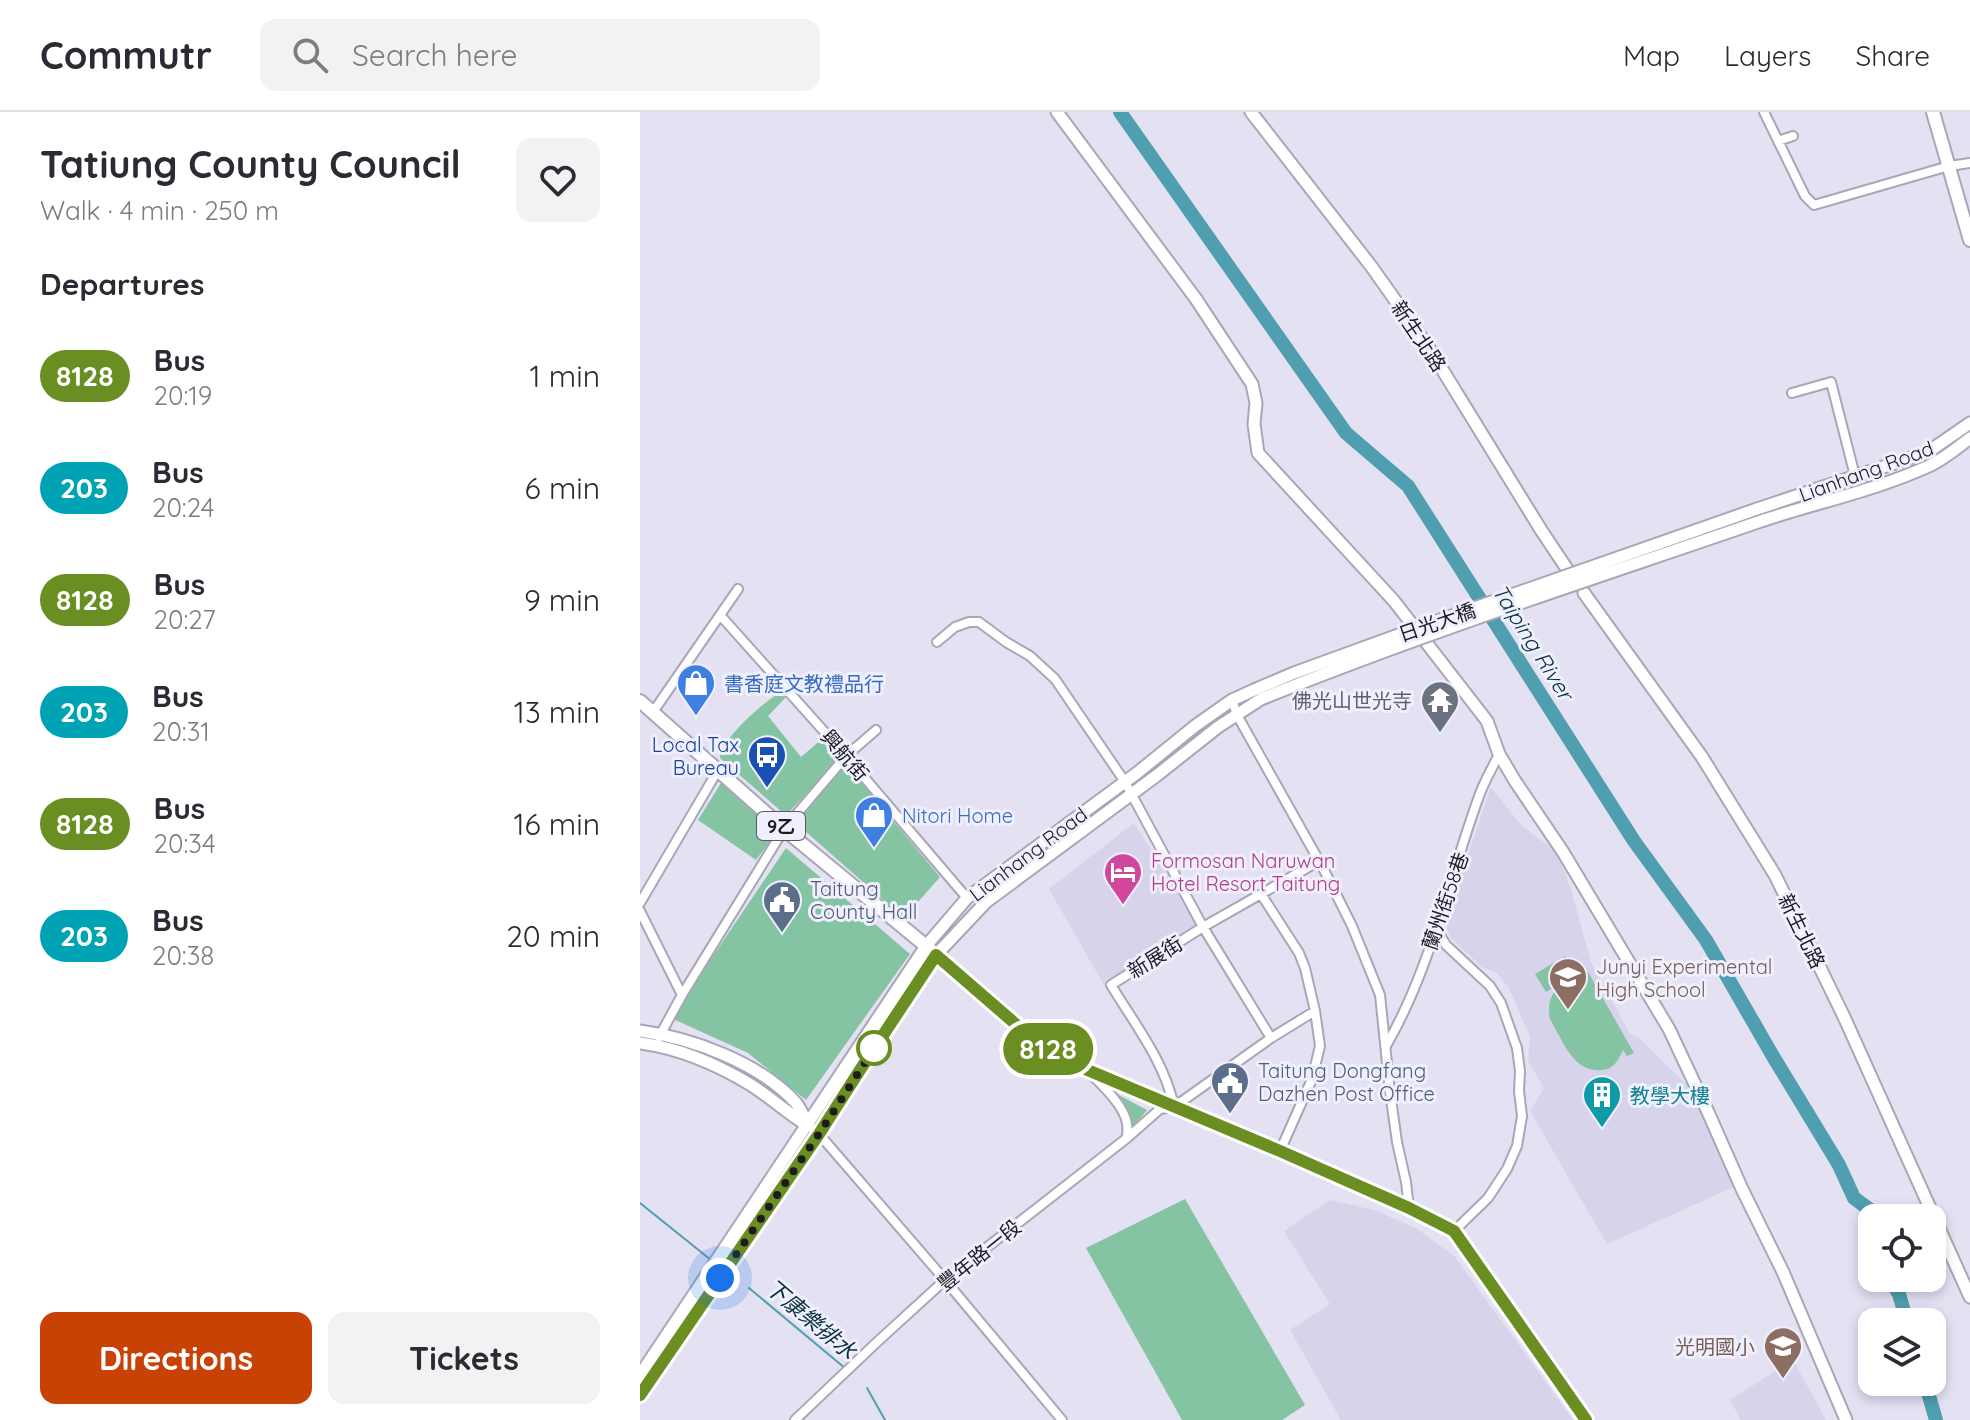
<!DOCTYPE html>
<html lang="en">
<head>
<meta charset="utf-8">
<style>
	body { margin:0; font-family:Quicksand,"Noto Sans TC",sans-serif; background:#f2f2f3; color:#2b2b33; height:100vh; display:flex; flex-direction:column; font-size:30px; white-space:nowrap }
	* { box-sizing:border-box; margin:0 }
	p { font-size:26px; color:#7c7c81 }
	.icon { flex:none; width:44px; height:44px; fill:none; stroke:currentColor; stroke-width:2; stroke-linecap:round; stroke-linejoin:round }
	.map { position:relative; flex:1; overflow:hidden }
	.side { display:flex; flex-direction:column; background:#fff; width:640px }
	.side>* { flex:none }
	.badge { padding:0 16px; border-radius:26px; font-size:28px; line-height:52px }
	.controls { position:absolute; left:1218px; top:1092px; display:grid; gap:16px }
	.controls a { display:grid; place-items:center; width:88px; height:88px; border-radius:16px; background:#fff; box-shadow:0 4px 12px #0003; font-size:40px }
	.you { position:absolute; width:40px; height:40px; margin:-20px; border:6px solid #fff; border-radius:50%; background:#1a73e8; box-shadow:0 0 0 12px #1a73e833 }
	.map>.badge { position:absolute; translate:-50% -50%; box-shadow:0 0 0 4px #fff }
	h2 { padding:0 40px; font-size:30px; line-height:72px }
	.round { display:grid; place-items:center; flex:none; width:84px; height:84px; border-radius:16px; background:#f2f2f3 }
	.headline { display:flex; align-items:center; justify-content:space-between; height:136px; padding:0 40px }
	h1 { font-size:38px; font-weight:700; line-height:60px }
	.cta { display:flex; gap:16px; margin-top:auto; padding:16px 40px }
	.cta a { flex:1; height:92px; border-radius:16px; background:#c84206; color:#fff; font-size:32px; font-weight:700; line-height:92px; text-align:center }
	.cta a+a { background:#f2f2f3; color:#2b2b33 }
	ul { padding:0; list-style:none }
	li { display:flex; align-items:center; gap:24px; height:112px; padding:0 40px }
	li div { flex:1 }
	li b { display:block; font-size:30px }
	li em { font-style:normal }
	li .badge { min-width:88px; font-weight:700; text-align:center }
	header { display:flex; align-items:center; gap:48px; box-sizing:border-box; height:112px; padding:0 40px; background:#fff; border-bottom:2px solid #e1e1e2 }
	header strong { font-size:38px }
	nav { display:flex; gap:44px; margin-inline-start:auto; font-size:28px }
	.search { width:560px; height:72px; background:#f2f2f3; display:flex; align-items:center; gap:20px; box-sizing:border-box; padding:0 28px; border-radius:16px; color:#7c7c81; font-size:30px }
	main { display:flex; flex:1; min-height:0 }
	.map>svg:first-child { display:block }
	.built { fill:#d6d3eb }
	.green { fill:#85c4a3 }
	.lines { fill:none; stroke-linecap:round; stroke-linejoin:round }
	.stream { stroke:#4f9fb0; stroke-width:2 }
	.river { stroke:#4f9fb0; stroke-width:14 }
	.street-casing { stroke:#a9a6b7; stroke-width:12 }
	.secondary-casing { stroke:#a9a6b7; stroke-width:15 }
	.primary-casing { stroke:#a9a6b7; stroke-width:16 }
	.street { stroke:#fff; stroke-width:8 }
	.secondary { stroke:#fff; stroke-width:11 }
	.primary { stroke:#fff; stroke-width:12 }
	.secondary-bridge-casing { stroke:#a9a6b7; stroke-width:15; stroke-linecap:butt }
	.secondary-bridge { stroke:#fff; stroke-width:11 }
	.line-casing { stroke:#fff; stroke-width:18 }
	.line { stroke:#6b8e23; stroke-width:12 }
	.walk { stroke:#1c1b21; stroke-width:8; stroke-dasharray:0 14.4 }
	.stop-dot { fill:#fff; stroke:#6b8e23; stroke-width:4 }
	.labels { text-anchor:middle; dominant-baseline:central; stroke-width:6; stroke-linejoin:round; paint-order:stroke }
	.shield { fill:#f0effd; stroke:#5c5b63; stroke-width:2 }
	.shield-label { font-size:18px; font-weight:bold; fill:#1c1b21 }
	.street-label { font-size:20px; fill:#1c1b21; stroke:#f0effd }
	.shop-label { font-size:20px; fill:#366cbe; stroke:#f0effd; text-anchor:start }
	.worship-label { font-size:20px; fill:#5b616d; stroke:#f0effd; text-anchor:end }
	.transit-label { font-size:20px; fill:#164399; stroke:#f0effd; text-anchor:end }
	.hotel-label { font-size:20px; fill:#b23c85; stroke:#f0effd; text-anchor:start }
	.service-label { font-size:20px; fill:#4e5e75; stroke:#f0effd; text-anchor:start }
	.education-label { font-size:20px; fill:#785e54; stroke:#f0effd; text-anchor:start }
	.culture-label { font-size:20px; fill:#0d838f; stroke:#f0effd; text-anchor:start }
	.water-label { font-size:22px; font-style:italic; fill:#093139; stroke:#f0effd }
</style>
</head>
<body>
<header>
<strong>Commutr</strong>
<div class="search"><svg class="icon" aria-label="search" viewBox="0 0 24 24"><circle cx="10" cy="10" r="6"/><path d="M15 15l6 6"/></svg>Search here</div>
<nav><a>Map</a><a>Layers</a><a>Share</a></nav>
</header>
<main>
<section class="side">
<div class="headline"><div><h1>Tatiung County Council</h1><p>Walk · 4 min · 250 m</p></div><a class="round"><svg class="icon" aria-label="heart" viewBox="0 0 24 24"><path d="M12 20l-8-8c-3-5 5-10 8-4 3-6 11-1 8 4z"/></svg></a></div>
<h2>Departures</h2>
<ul>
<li><span class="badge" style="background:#6b8e23;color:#fff">8128</span><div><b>Bus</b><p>20:19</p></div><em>1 min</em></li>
<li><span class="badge" style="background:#00a3b4;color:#fff">203</span><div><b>Bus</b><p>20:24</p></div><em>6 min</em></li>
<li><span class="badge" style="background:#6b8e23;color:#fff">8128</span><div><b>Bus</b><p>20:27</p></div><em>9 min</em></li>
<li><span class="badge" style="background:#00a3b4;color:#fff">203</span><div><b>Bus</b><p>20:31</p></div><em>13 min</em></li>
<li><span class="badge" style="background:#6b8e23;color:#fff">8128</span><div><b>Bus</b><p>20:34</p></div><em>16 min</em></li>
<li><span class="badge" style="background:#00a3b4;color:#fff">203</span><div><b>Bus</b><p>20:38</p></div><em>20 min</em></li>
</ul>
<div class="cta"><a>Directions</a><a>Tickets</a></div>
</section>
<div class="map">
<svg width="1330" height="1308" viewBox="0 0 1330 1308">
	<rect width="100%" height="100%" fill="#e3e1f2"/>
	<path class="built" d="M851 675 881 713 918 741 932 781 951 850 990 922 999 926 1049 975 1096 1074 967 1132 890 999 904 976 888 949 890 925 869 876 857 861 842 855 811 826 807 818V806Z
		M494 711 557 812 464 873 409 777Z
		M690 1088 734 1098 776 1116 815 1145 933 1308H701L650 1218 690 1192 644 1119Z
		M1153 1248 1186 1308H1101L1090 1288Z"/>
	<path class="green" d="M140 581 148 583 128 604 161 645 182 627 198 643 197 649 150 699 142 700 80 646C80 628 124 589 140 581Z
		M202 657H207L214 662 300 765 264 806 157 712 158 706Z
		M81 671 137 720 116 748 58 708Z
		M146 736 270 842 166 988 108 941 31 906Z
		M925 844 936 862 906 880 895 862Z
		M948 860 994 941 987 944 983 938C978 949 973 958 961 958 933 961 922 927 910 907 905 883 919 867 943 871L940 864Z
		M473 980 507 998 492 1016 491 1011Z
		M545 1087 665 1293 642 1308H542L446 1136Z"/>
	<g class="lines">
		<path class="stream" d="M0 1091 71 1148
			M109 1176 206 1257
			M227 1276 245 1308"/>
		<path class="river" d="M480 0 706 321 768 374 994 729 1066 828 1134 946 1199 1053 1214 1086 1237 1103 1238 1106
			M1249 1166 1259 1182 1267 1210
			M1285 1270 1296 1308"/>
		<g class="street-casing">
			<path id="street" d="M1124 0 1165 84 1174 93 1309 54 1330 51
				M1138 29 1153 24
				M1152 281 1191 270 1215 364
				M80 503 206 644 327 786
				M297 530 315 515 329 510H339L366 530 390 544 415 567 485 670 563 815 631 926
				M592 588 597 603 683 756 712 814 740 883 750 980 757 1030 766 1070 769 1096
				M13 600 98 477
				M621 782 659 841 665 856 675 899 680 934 672 967 640 1039
				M0 791 78 658
				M0 799 42 883
				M797 818 806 833 850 874 861 891 877 936 880 959 879 979 882 1004 877 1034 867 1057 848 1086 814 1119
				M19 925 42 883 144 717 206 644 236 618
				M746 934C791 856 808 770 838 687 843 671 852 657 859 642
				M452 963C464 975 485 995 487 1012 488 1017 487 1022 487 1026
				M534 995C525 950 494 911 471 873L563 815 679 749
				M168 1013 179 1022 305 1168 422 1308
				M155 1308 236 1231 305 1168 487 1026 520 997 534 995 631 926 675 899"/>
		</g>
		<g class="secondary-casing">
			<path id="secondary" d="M417 0 556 187 612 272 616 291 614 312 618 341 754 489 847 609 859 642 875 669 923 740 1029 917 1068 1000 1102 1077 1143 1160 1206 1308
				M611 0 731 154 789 236 901 418 929 460
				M1117 397 1288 340 1330 311
				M1124 408C1179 390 1236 378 1289 354 1304 347 1317 336 1330 326
				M944 481 1062 645 1135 763 1205 907 1330 1185
				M0 919C52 926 120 951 156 991 161 997 164 1006 168 1013
				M0 931C38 936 78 953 111 973 130 985 147 1001 167 1013
				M0 1263 286 834 327 786 497 661 555 614 592 588 614 578
				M0 1283 179 1022 296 843 346 790 516 664 578 615 621 587"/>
		</g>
		<g class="primary-casing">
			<path id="primary" d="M1293 0 1330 128
				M0 589 144 717 286 834 386 921 419 946 640 1039 769 1096 814 1119 946 1308"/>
		</g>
		<use href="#street" class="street"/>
		<use href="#secondary" class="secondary"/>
		<use href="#primary" class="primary"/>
		<g class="secondary-bridge-casing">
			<path id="secondary-bridge" d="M614 578 654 561 783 514 1117 397
				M621 587C786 520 956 466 1124 408"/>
		</g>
		<use href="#secondary-bridge" class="secondary-bridge"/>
	</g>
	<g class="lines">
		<g class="line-casing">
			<path id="line" d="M0 1283 179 1022 220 958 296 843 386 921 419 946 640 1039 769 1096 814 1119 946 1308"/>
		</g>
		<use href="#line" class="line"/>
		<path class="walk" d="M80 1166 179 1022 235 935 234 936"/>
	</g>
	<defs>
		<g id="shop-pin" transform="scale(2)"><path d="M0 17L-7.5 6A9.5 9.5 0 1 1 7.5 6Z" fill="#3f7fe0" stroke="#f0effd"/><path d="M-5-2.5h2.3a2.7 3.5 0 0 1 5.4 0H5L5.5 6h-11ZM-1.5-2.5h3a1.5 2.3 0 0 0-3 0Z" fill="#fff"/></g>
		<g id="temple-pin" transform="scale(2)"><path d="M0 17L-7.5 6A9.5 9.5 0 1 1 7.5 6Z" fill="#6b7280" stroke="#f0effd"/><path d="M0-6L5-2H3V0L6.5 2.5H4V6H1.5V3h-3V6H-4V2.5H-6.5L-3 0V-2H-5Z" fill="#fff"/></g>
		<g id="bus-pin" transform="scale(2)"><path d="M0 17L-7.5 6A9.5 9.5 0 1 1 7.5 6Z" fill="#1a4fb4" stroke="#f0effd"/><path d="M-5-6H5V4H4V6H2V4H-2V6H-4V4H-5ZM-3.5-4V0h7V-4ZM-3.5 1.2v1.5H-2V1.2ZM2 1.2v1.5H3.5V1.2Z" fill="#fff"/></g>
		<g id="hotel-pin" transform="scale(2)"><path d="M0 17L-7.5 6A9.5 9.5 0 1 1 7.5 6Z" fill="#d1479c" stroke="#f0effd"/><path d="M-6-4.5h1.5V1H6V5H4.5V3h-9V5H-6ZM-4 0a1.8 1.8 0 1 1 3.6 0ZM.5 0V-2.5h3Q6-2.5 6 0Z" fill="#fff"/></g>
		<g id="civic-pin" transform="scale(2)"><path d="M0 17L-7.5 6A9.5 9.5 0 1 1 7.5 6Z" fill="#5c6f8a" stroke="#f0effd"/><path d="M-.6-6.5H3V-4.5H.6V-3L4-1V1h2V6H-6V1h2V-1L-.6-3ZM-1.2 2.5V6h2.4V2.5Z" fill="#fff"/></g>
		<g id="school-pin" transform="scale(2)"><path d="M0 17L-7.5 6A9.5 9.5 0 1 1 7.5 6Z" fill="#8d6e63" stroke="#f0effd"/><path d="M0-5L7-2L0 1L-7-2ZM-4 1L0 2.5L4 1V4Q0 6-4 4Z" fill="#fff"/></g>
		<g id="building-pin" transform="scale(2)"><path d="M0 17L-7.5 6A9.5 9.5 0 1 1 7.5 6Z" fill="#0f9aa8" stroke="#f0effd"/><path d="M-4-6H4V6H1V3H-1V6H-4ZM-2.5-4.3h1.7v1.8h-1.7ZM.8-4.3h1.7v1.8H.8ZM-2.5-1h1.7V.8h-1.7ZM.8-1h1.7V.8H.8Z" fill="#fff"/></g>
	</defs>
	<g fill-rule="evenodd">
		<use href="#shop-pin" x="56" y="571"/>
		<use href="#temple-pin" x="800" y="588"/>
		<use href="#bus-pin" x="127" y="643"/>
		<use href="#shop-pin" x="234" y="703"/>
		<use href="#hotel-pin" x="483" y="760"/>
		<use href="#civic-pin" x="142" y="788"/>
		<use href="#school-pin" x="928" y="865"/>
		<use href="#civic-pin" x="590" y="969"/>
		<use href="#building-pin" x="962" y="983"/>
		<use href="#school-pin" x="1143" y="1234"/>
	</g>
	<circle class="stop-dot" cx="234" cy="936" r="16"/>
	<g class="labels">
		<rect class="shield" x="117" y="700" width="48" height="28" rx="6"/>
		<g class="shield-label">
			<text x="141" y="714">9乙</text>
		</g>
		<g class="street-label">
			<text transform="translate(779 224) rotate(56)">新生北路</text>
			<text transform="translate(1226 359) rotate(-20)">Lianhang Road</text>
			<text transform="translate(797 510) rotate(-19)">日光大橋</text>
			<text transform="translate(205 643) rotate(49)">興航街</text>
			<text transform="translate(388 742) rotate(-37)">Lianhang Road</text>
			<text transform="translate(805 789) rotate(-71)">蘭州街58巷</text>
			<text transform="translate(1162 819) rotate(64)">新生北路</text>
			<text transform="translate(515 845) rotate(-32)">新展街</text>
			<text transform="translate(339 1143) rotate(-39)">豐年路一段</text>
		</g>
		<g class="shop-label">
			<text x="84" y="571">書香庭文教禮品行</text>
			<text x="262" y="703">Nitori Home</text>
		</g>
		<g class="worship-label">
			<text x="772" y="588">佛光山世光寺</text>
		</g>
		<g class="transit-label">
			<text x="99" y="632">Local Tax<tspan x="99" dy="23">Bureau</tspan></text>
		</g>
		<g class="hotel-label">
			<text x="511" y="748">Formosan Naruwan<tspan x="511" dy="23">Hotel Resort Taitung</tspan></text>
		</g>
		<g class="service-label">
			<text x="170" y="776">Taitung<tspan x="170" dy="23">County Hall</tspan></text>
			<text x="618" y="958">Taitung Dongfang<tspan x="618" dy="23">Dazhen Post Office</tspan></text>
		</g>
		<g class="education-label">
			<text x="956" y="854">Junyi Experimental<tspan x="956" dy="23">High School</tspan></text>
			<text x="1115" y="1234" text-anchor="end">光明國小</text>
		</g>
		<g class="culture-label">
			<text x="990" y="983">教學大樓</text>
		</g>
		<g class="water-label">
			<text transform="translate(893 530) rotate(58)">Taiping River</text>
			<text transform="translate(171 1207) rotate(40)">下康樂排水</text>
		</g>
	</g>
</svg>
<div class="controls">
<a><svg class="icon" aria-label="locate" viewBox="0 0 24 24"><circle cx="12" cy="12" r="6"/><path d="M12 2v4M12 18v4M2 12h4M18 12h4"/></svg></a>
<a><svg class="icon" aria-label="layers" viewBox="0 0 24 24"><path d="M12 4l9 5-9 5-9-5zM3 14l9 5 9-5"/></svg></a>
</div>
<div class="you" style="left:80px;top:1166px"></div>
<b class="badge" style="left:408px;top:937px;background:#6b8e23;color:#fff">8128</b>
</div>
</main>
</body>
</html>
